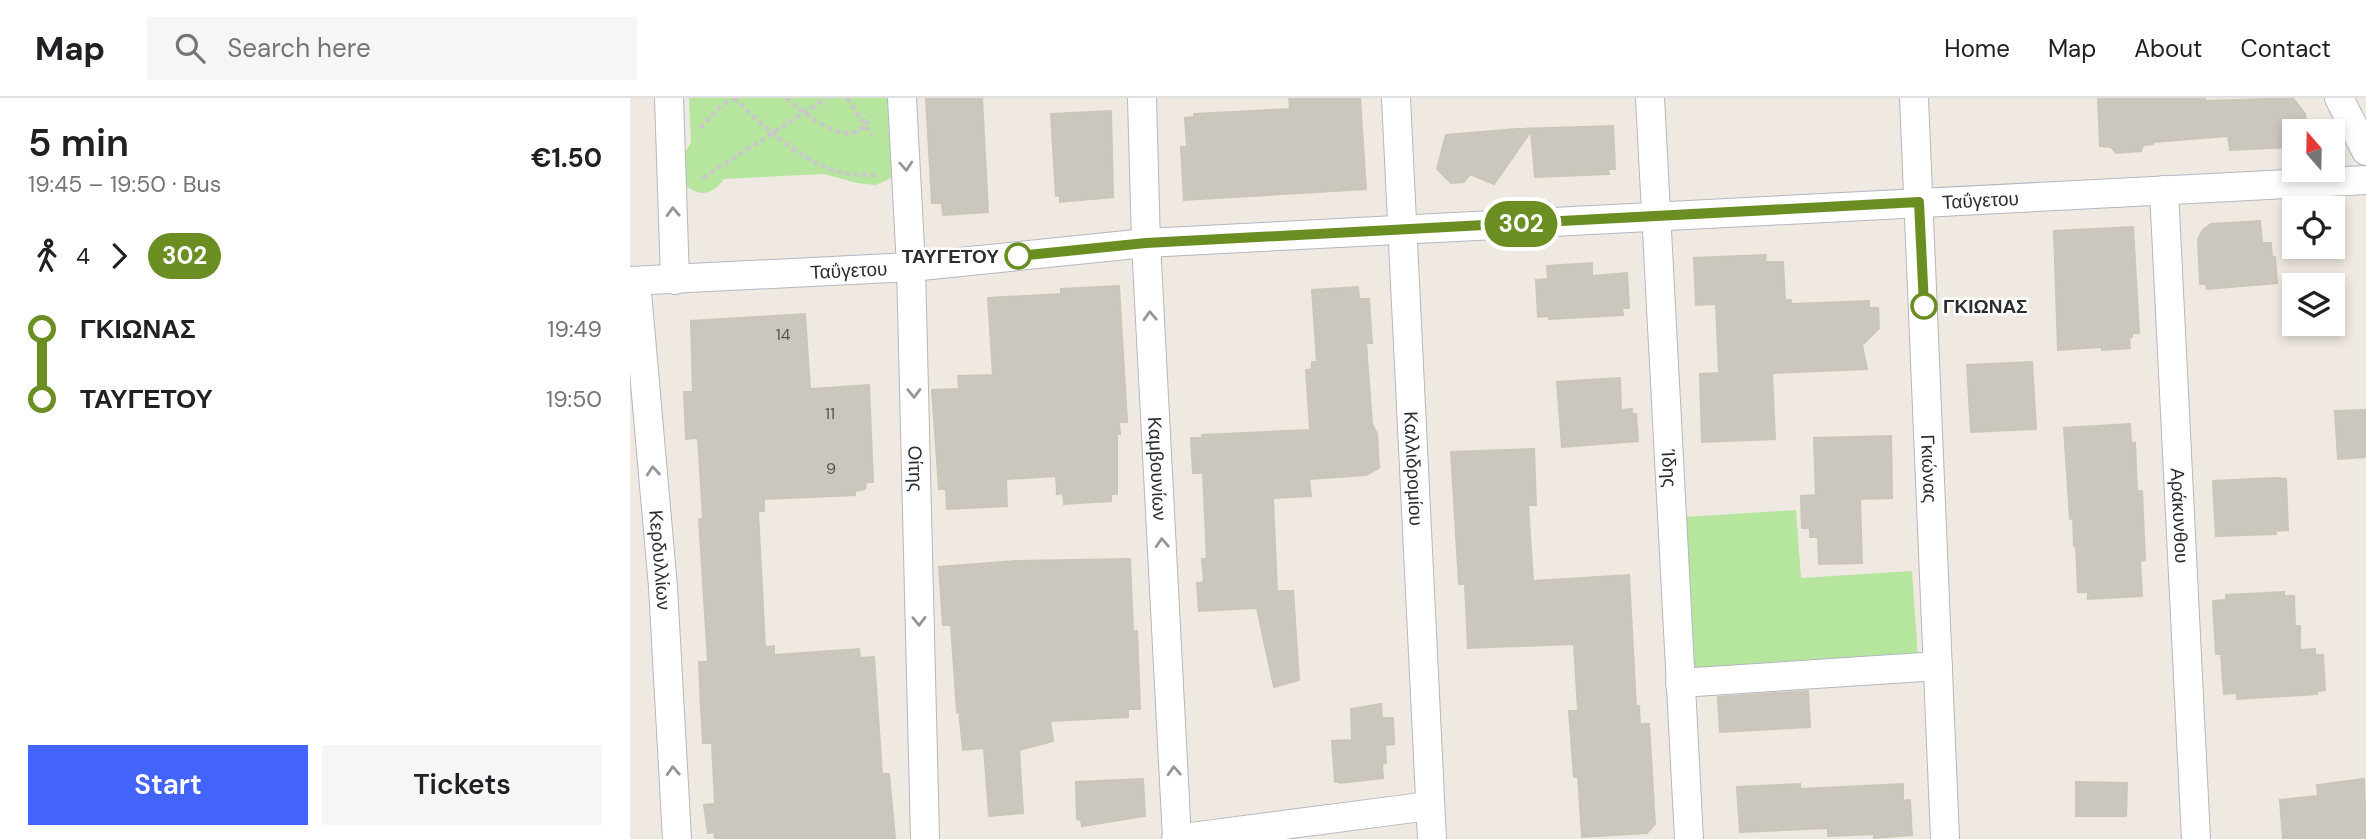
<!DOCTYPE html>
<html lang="en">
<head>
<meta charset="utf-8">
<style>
	body { margin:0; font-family:"DM Sans",sans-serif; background:#f6f6f6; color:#202124; height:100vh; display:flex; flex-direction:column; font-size:26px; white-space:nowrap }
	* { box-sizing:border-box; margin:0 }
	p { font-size:23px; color:#757577 }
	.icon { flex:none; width:38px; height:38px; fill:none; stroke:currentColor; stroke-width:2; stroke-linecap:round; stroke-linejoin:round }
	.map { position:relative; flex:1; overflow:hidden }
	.details { display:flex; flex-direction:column; background:#fff; width:630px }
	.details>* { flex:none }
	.badge { padding:0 14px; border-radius:23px; font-size:24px; line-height:46px }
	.needle { width:46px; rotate:340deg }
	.tools { position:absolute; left:1652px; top:21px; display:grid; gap:14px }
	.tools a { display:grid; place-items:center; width:63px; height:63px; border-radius:0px; background:#fff; box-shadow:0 4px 10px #0003; font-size:35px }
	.map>.badge { position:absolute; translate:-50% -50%; box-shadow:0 0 0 4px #fff }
	.legs { display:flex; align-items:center; gap:10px; height:77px; padding:0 28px; font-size:23px }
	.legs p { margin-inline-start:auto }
	.headline { display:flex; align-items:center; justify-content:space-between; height:119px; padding:0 28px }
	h1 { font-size:38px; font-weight:600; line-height:52px }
	.primary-button { display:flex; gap:14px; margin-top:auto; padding:14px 28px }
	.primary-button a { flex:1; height:80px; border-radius:0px; background:#4264fb; color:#fff; font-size:28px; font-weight:600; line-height:80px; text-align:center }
	.primary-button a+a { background:#f6f6f6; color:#202124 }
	ul { padding:0 28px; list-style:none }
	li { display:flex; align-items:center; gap:24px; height:70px; font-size:26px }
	li i { display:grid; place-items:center; width:10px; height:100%; margin:0 9px; background:currentColor }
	li i::after { content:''; width:18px; height:18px; margin:-9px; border:5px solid; border-radius:50%; background:#fff }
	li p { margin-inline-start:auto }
	li:first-child i { background:linear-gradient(#0000 50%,currentColor 0) }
	li:last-child i { background:linear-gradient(currentColor 50%,#0000 0) }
	header { display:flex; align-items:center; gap:42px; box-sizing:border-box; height:98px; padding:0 35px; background:#fff; border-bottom:2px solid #e0e0e0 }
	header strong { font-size:33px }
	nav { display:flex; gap:38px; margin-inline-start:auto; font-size:24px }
	.search { width:490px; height:63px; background:#f6f6f6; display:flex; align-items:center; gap:18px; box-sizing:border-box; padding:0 24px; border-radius:0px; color:#757577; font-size:26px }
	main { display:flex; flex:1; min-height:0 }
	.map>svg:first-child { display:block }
	.green { fill:#b6e59e }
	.building { fill:#cbc7bf; stroke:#cbc5ba; stroke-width:2 }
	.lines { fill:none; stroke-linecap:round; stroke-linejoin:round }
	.street-casing { stroke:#b4b7c1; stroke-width:30 }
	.path { stroke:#c9c9c9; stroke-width:4.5; stroke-dasharray:5 3.5; stroke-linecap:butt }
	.street { stroke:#fff; stroke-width:28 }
	.oneway { stroke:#969696 }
	.line-1-casing { stroke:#fff; stroke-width:16 }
	.line-1 { stroke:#6b8e23; stroke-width:10 }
	.stop-1-dot { fill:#fff; stroke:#6b8e23; stroke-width:3.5 }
	.labels { text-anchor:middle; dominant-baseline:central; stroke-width:5; stroke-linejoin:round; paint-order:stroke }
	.number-label { font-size:16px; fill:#555452 }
	.street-label { font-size:19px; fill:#2e2e2e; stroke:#fff }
	.stop-label { font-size:19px; font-weight:bold; fill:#2e2e2e; stroke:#fff; text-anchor:end }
</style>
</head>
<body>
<header>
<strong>Map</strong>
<div class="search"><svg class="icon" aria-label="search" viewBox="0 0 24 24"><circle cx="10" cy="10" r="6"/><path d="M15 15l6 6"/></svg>Search here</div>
<nav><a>Home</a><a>Map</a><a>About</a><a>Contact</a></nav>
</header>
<main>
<section class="details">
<div class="headline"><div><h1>5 min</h1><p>19:45 – 19:50 · Bus</p></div><b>€1.50</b></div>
<div class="legs"><svg class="icon" aria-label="walk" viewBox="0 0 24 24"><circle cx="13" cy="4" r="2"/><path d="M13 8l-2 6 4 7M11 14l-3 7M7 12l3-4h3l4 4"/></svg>4<svg class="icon" aria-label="forward" viewBox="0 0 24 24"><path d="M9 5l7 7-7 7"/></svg><b class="badge" style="background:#6b8e23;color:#fff">302</b></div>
<ul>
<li><i style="color:#6b8e23"></i><b>ΓΚΙΩΝΑΣ</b><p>19:49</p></li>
<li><i style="color:#6b8e23"></i><b>ΤΑΥΓΕΤΟΥ</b><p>19:50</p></li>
</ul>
<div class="primary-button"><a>Start</a><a>Tickets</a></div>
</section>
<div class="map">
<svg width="1736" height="741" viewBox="0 0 1736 741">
	<rect width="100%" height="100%" fill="#efe9e1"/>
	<path class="green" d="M59 0H258L266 21 270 68 261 80 246 87 227 85 194 76 94 81C80 100 67 98 51 84L50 61 61 45Z
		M1166 412 1171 480 1282 473 1288 560 1064 575 1055 419Z"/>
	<path class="building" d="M296 0H352L358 114 313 117 312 105H302Z
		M659 0H730L736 91 554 102 551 49H557L555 20 564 19V16L660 11Z
		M1468 0H1575V3L1663 0 1675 16 1676 25 1672 33H1664V49L1600 52 1598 38 1523 44V46L1513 47 1511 53 1486 55 1481 49 1470 48Z
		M481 13 483 99 430 104V98H426L421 16Z
		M983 28 985 71H978L979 76 905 79 901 33 864 86 840 76 834 84 821 85 807 71 816 37 887 31Z
		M1630 123 1632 145H1641L1642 159H1645L1647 185 1577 191 1576 186H1570L1568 141 1573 132 1581 126Z
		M1503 129 1509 235H1502V239L1499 240 1500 250 1472 252V249L1428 252 1424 133Z
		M1136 157 1135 164H1153L1155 202H1161V206L1239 203V210H1248L1249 230 1232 247 1237 271 1142 275 1145 341 1072 344 1070 276 1089 275 1086 206 1066 207 1064 160Z
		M962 165V178L997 175 999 210H992L993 217 919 221V218L908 219 906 182 918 181 917 168Z
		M489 188 497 324H489L490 336H487V396H481V403L434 406 433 395 427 396 426 378 376 381 377 408 317 411 316 391H309L302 292 329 291 328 278 363 277 358 200 431 196V191Z
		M728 189 729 201H739L742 245H736L742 326 747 336 749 370 736 377 679 381 681 398 643 400 647 493H663L669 582 644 589 627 510 569 513 567 485 574 484 572 461H577L573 375H563L561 340H573L572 337 680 332 676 272 682 271V264H687L682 192Z
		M175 216 180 291 239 287 243 384H236L235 391 225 393V397L134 401V413H128L135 549 144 548V557L229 551 230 560 244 559 252 676H259L265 741H85L84 734 78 735 74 707 85 706 82 645H73L71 611 69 564H78L69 421H73L68 340 56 341 54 294H63L61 223Z
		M1402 264 1406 331 1341 334 1337 267Z
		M990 280 991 312 1002 311V316H1006L1008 343 932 349 927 284Z
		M1736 312V359L1708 361 1705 313Z
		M1500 326 1501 345H1505L1507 393H1512L1515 462 1510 463 1512 498 1458 501V494H1448L1446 447 1444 448 1443 420 1440 421 1434 330Z
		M1261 338 1262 400 1230 401 1232 465 1189 466 1188 439H1180V430H1172L1171 398 1186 397 1184 340Z
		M904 351 906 407H898L903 483 999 477 1006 609 1009 608 1010 626H1019L1025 726 1017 735 952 739 948 678 944 679 939 613H948L944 546 838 550 835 486H829L821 354Z
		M1644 380 1656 381 1658 432 1645 433 1646 436 1586 438 1583 383Z
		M500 461 503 533H507L510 611H498V619L420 623 423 643 389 652 393 715 359 718 354 650 333 652 329 613 327 614 321 527H313L309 469 386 463Z
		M1654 494V498H1664L1665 528H1670V552L1685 551V557H1693L1695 592 1687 593V596L1607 601V595L1594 596 1591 556H1586L1583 503 1596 502V497Z
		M1178 593 1180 629 1090 634 1088 599Z
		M751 606 752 620H763L764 646 755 647 756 665 752 666 753 680 710 685V684H705L702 643 722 642 721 611Z
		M513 681 515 718 452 728 451 722 447 721 446 684Z
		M1734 681 1736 741H1653L1650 702 1688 698 1687 687Z
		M1446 684 1497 685 1496 718H1446Z
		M1170 686V691L1273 686V703L1280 702 1282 737 1244 740V736L1198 738V730L1110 734 1107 689Z"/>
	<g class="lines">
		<g class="street-casing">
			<g id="street">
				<path d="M39 0 45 182"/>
				<path id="s1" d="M272 0 281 169 295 741"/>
				<path id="s2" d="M512 0 516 145 547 741"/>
				<path id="s3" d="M766 0 802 741"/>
				<path id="s4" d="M1020 0 1059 741"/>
				<path id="s5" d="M1284 0 1315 741"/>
				<path d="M1709 0 1736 53"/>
				<path id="s6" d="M1534 92 1566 741"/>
				<path id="s7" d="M0 183 281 169 516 145 1736 82"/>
				<path id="s8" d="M6 183 33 489 47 741"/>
				<path d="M1050 585 1308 568"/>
				<path d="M546 741 799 708"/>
			</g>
		</g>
		<path class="path" d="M104 0C130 26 167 59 202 72 217 77 231 77 246 77
			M156 0C177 17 225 59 241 17
			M217 0 242 37
			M70 30 91 8 102 0
			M74 78V79L197 0"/>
		<use href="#street" class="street"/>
	</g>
	<defs><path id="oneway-chevron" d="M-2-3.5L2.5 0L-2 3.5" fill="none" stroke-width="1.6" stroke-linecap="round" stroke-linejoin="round" transform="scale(1.75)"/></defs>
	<g class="oneway">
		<use href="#oneway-chevron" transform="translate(276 68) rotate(86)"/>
		<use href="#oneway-chevron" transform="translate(43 114) rotate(-92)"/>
		<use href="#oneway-chevron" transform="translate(520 218) rotate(-93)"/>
		<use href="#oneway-chevron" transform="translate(284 295) rotate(89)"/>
		<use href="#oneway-chevron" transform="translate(23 373) rotate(-95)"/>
		<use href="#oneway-chevron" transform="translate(532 445) rotate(-93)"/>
		<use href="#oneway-chevron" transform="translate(289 523) rotate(89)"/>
		<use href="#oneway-chevron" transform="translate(43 673) rotate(-93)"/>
		<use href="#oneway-chevron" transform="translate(544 673) rotate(-93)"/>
	</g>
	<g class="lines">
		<g class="line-1-casing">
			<path id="line-1" d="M388 158 516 145 1289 104 1294 208"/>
		</g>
		<use href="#line-1" class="line-1"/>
	</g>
	<g class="stop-1-dot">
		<circle cx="388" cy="158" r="12"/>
		<circle cx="1294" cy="208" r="12"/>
	</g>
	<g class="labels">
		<g class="number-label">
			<text x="153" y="236">14</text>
			<text x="200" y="315">11</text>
			<text x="201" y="370">9</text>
		</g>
		<g class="street-label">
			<text stroke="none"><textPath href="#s7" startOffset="1353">Ταΰγετου</textPath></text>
			<text stroke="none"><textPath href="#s7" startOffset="219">Ταΰγετου</textPath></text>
			<text stroke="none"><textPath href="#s1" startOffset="371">Οίτης</textPath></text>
			<text stroke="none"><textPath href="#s2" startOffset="371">Καμβουνίων</textPath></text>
			<text stroke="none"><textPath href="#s5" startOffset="371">Γκιώνας</textPath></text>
			<text stroke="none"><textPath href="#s3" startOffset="371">Καλλιδρομίου</textPath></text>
			<text stroke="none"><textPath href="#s4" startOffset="371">Ίδης</textPath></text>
			<text stroke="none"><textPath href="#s6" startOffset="326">Αράκυνθου</textPath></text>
			<text stroke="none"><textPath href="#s8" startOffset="280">Κερδυλλίων</textPath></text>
		</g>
		<g class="stop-label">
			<text x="369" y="158">ΤΑΥΓΕΤΟΥ</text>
			<text x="1313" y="208" text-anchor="start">ΓΚΙΩΝΑΣ</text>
		</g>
	</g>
</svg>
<div class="tools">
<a><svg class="needle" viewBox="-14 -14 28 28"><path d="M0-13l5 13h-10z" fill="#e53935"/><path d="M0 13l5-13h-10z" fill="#757577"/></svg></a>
<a><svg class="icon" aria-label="locate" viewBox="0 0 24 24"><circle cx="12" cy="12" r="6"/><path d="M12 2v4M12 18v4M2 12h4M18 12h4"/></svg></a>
<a><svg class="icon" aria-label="layers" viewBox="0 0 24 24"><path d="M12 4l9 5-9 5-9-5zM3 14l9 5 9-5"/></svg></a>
</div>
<b class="badge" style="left:891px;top:126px;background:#6b8e23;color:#fff">302</b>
</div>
</main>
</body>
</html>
